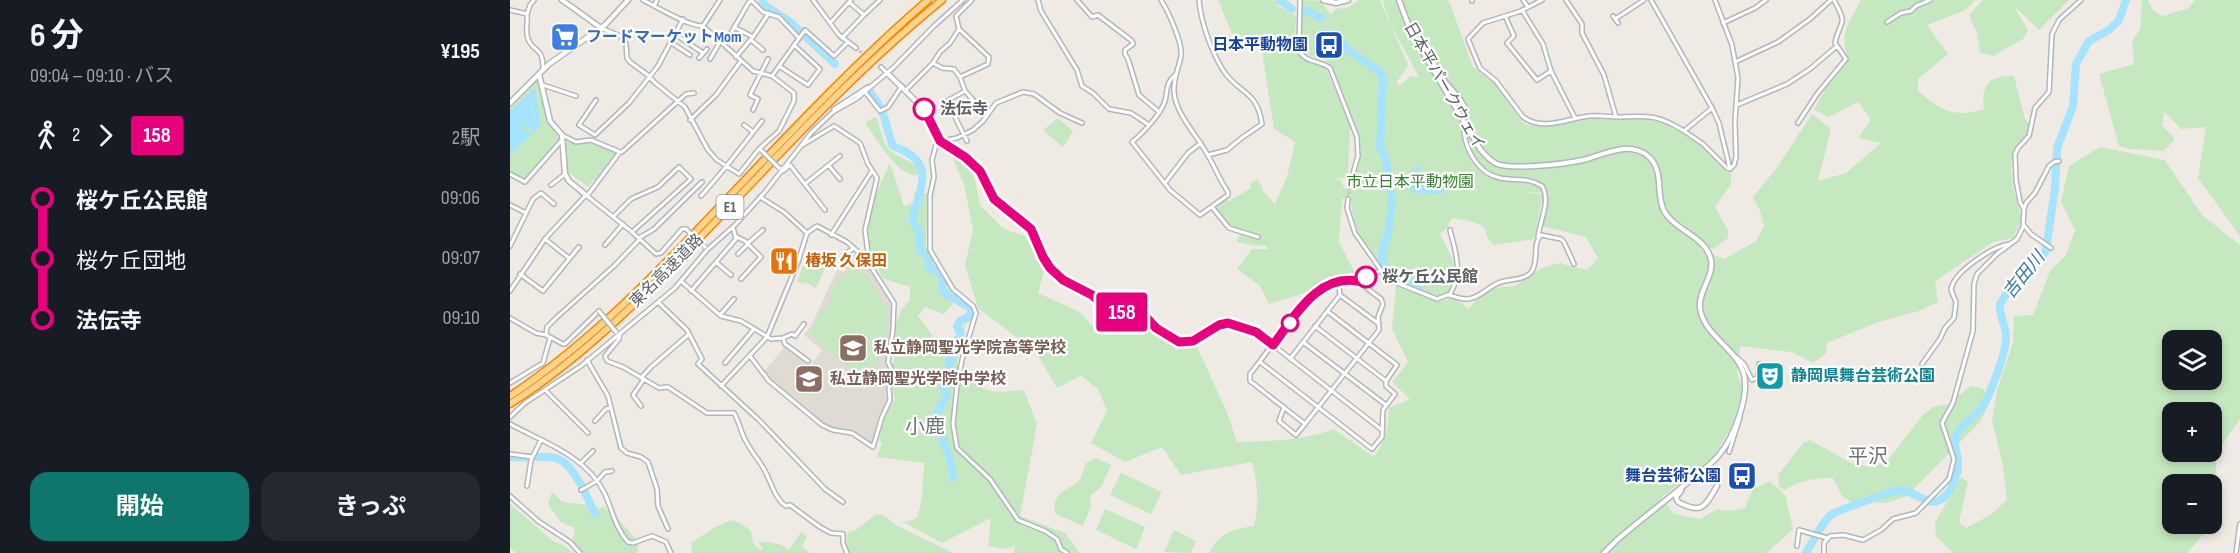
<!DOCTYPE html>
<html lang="ja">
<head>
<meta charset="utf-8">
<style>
	body { margin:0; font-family:"Sofia Sans Condensed","Noto Sans JP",sans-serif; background:#242831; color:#f1f3f6; height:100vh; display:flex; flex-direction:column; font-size:22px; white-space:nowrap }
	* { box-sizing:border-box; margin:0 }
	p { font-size:20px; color:#9ea1a6 }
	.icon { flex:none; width:33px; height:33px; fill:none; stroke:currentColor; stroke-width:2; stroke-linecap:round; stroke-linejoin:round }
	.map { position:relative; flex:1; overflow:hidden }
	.drawer { display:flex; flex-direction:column; background:#171b24; width:510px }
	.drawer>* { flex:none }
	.badge { padding:0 12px; border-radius:4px; font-size:21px; line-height:39px }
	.tools { position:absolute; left:1652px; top:330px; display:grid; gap:12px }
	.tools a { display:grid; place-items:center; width:60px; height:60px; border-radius:12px; background:#171b24; box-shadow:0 3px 9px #0003; font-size:30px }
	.map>.badge { position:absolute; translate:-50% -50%; box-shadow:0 0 0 3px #fff }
	.legs { display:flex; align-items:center; gap:9px; height:66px; padding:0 30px; font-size:20px }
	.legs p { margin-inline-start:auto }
	.head { display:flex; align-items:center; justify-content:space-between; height:102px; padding:0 30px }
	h1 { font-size:33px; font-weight:700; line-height:45px }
	.primary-button { display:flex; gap:12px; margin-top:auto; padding:12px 30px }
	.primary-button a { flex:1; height:69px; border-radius:18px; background:#0f766e; color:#fff; font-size:24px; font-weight:700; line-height:69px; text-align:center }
	.primary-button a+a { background:#242831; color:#f1f3f6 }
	ul { padding:0 30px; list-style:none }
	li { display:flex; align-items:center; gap:21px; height:60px; font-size:22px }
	li i { display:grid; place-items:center; width:9px; height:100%; margin:0 8px; background:currentColor }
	li i::after { content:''; width:15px; height:15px; margin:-8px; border:4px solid; border-radius:50%; background:#171b24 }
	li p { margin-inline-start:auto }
	li:first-child i { background:linear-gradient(#0000 50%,currentColor 0) }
	li:last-child i { background:linear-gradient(currentColor 50%,#0000 0) }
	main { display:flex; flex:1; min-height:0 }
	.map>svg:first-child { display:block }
	.education { fill:#dfdad2 }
	.green { fill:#c5e8c0; fill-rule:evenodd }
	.water { fill:#a5e3ff }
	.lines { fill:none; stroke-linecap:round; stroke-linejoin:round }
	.river { stroke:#a5e3ff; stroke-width:8 }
	.minor-tunnel { stroke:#cac8c4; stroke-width:3; stroke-dasharray:3 1.5; stroke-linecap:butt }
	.minor-casing { stroke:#b2b6ba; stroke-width:6 }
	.tertiary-casing { stroke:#b2b6ba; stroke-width:7 }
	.motorway-casing { stroke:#f48900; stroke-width:9 }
	.minor { stroke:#fff; stroke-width:3 }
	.tertiary { stroke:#fff; stroke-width:4 }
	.motorway { stroke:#ffd38c; stroke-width:6 }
	.minor-bridge-casing { stroke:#b2b6ba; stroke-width:6; stroke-linecap:butt }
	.minor-bridge { stroke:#fff; stroke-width:3 }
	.line-1-casing { stroke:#fff; stroke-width:14 }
	.line-1 { stroke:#e6007e; stroke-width:9 }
	.stop-1-dot { fill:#fff; stroke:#e6007e; stroke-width:3 }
	.labels { text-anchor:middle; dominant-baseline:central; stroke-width:4.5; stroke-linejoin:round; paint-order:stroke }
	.shield { fill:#fff; stroke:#8d9093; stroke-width:1.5 }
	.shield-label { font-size:15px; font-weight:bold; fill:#5c6165 }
	.shop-label { font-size:16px; font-weight:bold; fill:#366cbe; stroke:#fff; text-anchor:start }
	.transit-label { font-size:16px; font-weight:bold; fill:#164399; stroke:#fff; text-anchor:end }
	.street-label { font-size:16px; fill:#5c6165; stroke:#fff }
	.stop-label { font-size:16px; font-weight:bold; fill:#5c6165; stroke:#fff; text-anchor:start }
	.park-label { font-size:16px; fill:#378130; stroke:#fff }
	.food-label { font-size:16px; font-weight:bold; fill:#c56008; stroke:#fff; text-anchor:start }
	.education-label { font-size:16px; font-weight:bold; fill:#785e54; stroke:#fff; text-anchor:start }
	.culture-label { font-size:16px; font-weight:bold; fill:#0d838f; stroke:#fff; text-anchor:start }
	.water-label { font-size:18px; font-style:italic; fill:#387aa3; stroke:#fff }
	.quarter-label { font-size:20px; fill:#6d7477; stroke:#fff }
</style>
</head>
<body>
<main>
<section class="drawer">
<div class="head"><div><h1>6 分</h1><p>09:04 – 09:10 · バス</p></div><b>¥195</b></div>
<div class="legs"><svg class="icon" aria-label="walk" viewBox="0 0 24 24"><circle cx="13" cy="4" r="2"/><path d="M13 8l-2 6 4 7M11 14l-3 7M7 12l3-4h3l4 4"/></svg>2<svg class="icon" aria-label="forward" viewBox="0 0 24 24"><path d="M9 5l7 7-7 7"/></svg><b class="badge" style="background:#e6007e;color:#fff">158</b><p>2駅</p></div>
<ul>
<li><i style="color:#e6007e"></i><b>桜ケ丘公民館</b><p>09:06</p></li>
<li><i style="color:#e6007e"></i><span>桜ケ丘団地</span><p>09:07</p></li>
<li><i style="color:#e6007e"></i><b>法伝寺</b><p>09:10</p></li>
</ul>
<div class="primary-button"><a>開始</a><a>きっぷ</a></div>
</section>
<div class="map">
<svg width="1730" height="553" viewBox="0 0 1730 553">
	<rect width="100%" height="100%" fill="#efebe4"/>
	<path class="education" d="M345 253 357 266 383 308 380 332 375 351 376 361 381 371 377 384 376 399 362 445 342 431 319 428 278 396 259 379 255 371 274 347 300 366 312 350 294 335 301 326 327 270 334 272Z"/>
	<path class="green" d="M708 0H764L768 6 786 16C785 50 778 57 815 66L840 125 838 177 821 180H830L835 189 843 187 851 148 850 139C847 128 825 68 819 63 810 55 798 59 790 49L792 0 810 1 821 15 826 9 839 7 849 0H870L898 65 895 71 887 81 889 86 901 76 909 77 882 27 873 2 874 0H934L939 1 963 67 985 84 1012 122 1020 126H1042L1093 117 1153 121 1203 154 1215 170 1221 173V184L1205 207 1218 230V238L1203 249 1195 246 1185 237 1191 250 1214 259 1246 241 1254 226 1250 211 1243 197 1266 169 1302 114 1321 129 1308 181 1336 173 1371 143 1348 138 1361 119 1348 102 1319 117 1304 110 1316 88 1339 60C1328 33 1338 25 1351 0H1465L1456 10 1417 25 1438 54 1408 79V91C1432 111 1443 118 1474 109 1471 85 1479 75 1504 76L1515 119 1520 124V130C1516 136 1509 142 1505 148 1496 167 1505 199 1512 218L1503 238 1483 242 1430 278 1425 282 1428 302 1409 311 1368 322 1317 343 1316 353 1303 363 1281 352 1230 346 1227 373 1233 389 1223 424 1204 457 1152 497 1164 514 1190 519 1207 509 1219 511 1235 508 1243 489 1260 481 1275 495 1283 529 1257 553H699C710 533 722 529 744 526 749 505 748 483 742 462L671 475 652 447 615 462 581 443 597 411 588 389 571 376 547 388 526 352 468 308 455 265 463 229 454 185 441 154 464 175 470 205 494 229 515 236 534 271 528 293 570 312 581 325 614 317 640 326 666 346 687 347 716 410 727 442C761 441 792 441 824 429L864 457C876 441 878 428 879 408L900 399 882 382 898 362 882 329 886 286 928 302 944 298 959 309 975 289 1005 286 1032 268 1049 263 1077 270 1088 258 1076 237 1032 226 1039 193 1017 192 1033 195 1024 239 984 245C976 239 978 234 974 228 969 221 951 220 944 218L940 220 938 227 930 234C941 258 951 266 940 292 928 299 921 294 909 290 899 286 888 283 879 277 859 262 839 219 841 195L832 199 829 242 847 277 827 279 816 282 807 289 759 304 750 286 727 269 742 249H758L755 245 747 246 727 242 731 231 717 224 706 209 707 205 716 198 719 201 741 188 740 184 747 179 753 188 752 190 765 204 777 177 785 142 764 129 750 38 722 34Z
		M1473 0H1559L1529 30 1503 5 1518 30 1513 39 1483 56 1470 53 1467 33 1459 15Z
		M1632 0H1638L1642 9 1652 16 1679 8 1685 0H1730V236L1688 178 1696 127 1671 129 1654 111 1652 125 1665 139 1654 151 1621 149 1609 146 1589 74 1624 64 1622 42 1630 29Z
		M27 80 30 82 36 119 51 138 14 180 0 173V108Z
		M364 117 367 118C378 156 373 146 407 166L408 175C387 178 366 137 355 123Z
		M548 118 563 131 553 147 533 130Z
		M54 140 66 145 81 142 106 152 86 181 83 180 78 187 58 172Z
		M1590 147 1655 160 1692 215 1730 245V419L1706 454 1707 518 1677 553H1441L1442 551 1426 537 1425 523 1451 477 1458 482 1449 522 1456 528 1480 515 1497 500 1493 465 1482 421 1487 390 1503 343 1504 316 1523 315 1540 271 1556 255 1565 230 1551 202 1559 166ZM1662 340H1701V380H1662ZM1662 412H1701V452H1662ZM1662 484H1701V524H1662Z
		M380 163 394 206 404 203 405 192 418 193 416 245 427 269 436 279 445 301 434 314 415 307 408 316 433 350 456 323 447 363C473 394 474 394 514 390L527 424 510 516 555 533 570 553H504L505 546 493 549 478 546 481 518 432 543 393 522 403 520 408 516 412 496 414 463 367 457 372 442 369 441 373 417 385 400 380 380 384 359 386 324 391 310 400 300V287L372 278 357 240 363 200Z
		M297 256 317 264 306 288 295 282 293 284 287 282Z
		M341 267 357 276 378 310 377 332 369 359 354 379 298 334 304 327 311 310 315 311 329 277 335 279Z
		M1461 386 1471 388 1478 394V405L1470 422 1397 496 1377 503 1355 502 1344 504 1332 496 1323 478C1304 478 1291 480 1275 490L1269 487 1268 475 1293 443 1300 440 1341 463 1362 467 1377 461 1413 415 1423 407 1438 404Z
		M586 458 601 465 591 487 580 496 581 506 573 526 546 514C538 495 560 489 570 480L576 463Z
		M611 473 652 492 641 514 600 495Z
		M42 492 53 502 84 506 89 509 94 507 98 511 104 513C111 524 121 532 129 543L127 553H71L62 545 65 528 51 522 38 504Z
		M0 504 43 541 56 547 63 553H6L0 548Z
		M595 509 635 527 626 549 586 530Z
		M366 514 373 515 386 525 443 553H339L336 545 338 532 346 530Z
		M221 520 230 523 241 531C243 540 242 548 253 550L249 542C261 541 270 544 279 549L291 532 297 536 292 547 300 553H182L181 543 203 528Z
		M664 530 686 541 681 553 654 552Z"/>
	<path class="water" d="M24 88H25L31 125 22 134 17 125H14L13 130H16L21 135 0 156V112Z
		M909 165 911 167 909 173H916L919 178 925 174 932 176 937 174C943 179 941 186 937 192L928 194 904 193C896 184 902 172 909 165Z"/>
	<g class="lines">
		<path class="river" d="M253 0V4L279 21 325 64
			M769 0 782 9
			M795 10 812 18
			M824 34 839 51 869 71 873 78 870 146 876 161 882 201 879 230 872 254 873 263 877 273 884 277 903 284 909 290
			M359 91C377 112 374 123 383 146 427 162 411 185 402 220L410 233V249L418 257 419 267 433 276C433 281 431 288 433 291 433 293 458 306 462 309L459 317 450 321 447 326 451 334 445 353 438 362 443 370V379L433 387 437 395 424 418V424L434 439V446L440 457 443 478
			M0 457C15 459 34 454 48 459 64 464 78 499 85 514
			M1296 553C1303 541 1311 524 1321 515 1326 511 1384 490 1390 490 1402 490 1417 505 1428 501 1440 497 1449 474 1448 462 1448 454 1444 448 1445 440 1448 424 1470 415 1476 401 1483 385 1497 351 1496 335 1495 324 1489 315 1490 304L1497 293 1532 257 1536 250 1545 188 1547 148 1563 106 1566 64 1579 41 1599 30 1609 20 1616 0"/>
		<path class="minor-tunnel" d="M346 48 357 57
			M838 199 840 184"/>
		<g class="minor-casing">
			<path id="minor" d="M303 0 329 35 346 48
				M528 0 531 11 567 70 572 86 583 93 599 109 621 113 639 125
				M567 0 582 17 588 15 622 41 623 44 615 50V54L618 59 629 95 648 111
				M651 0C658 11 673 43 671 56 669 68 663 78 664 92 666 114 685 133 696 152 704 165 709 179 718 192V195L690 215 660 190 622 142C632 134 651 114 655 101 658 90 655 84 665 75
				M689 0C691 22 701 51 713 70 728 94 747 89 752 124L733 137 717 150 698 155
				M790 0 789 51C796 63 809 60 820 68L847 137 848 156 840 184
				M1013 0 1018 7
				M1032 0 1011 11 973 23 958 39 970 68 986 81 1013 117C1033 132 1058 118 1080 116 1089 115 1099 117 1108 117 1138 116 1147 114 1174 131
				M1056 0 1072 24V33L1094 75 1106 117
				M1141 0 1202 108 1209 123 1220 169 1217 168 1193 144 1174 131 1202 108
				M1205 0 1222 45 1228 78 1225 121 1226 157 1224 165 1220 169
				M962 1V0
				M144 6 147 0
				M0 10 17 14C18 23 15 31 18 39 24 54 33 45 33 69
				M1012 10 1033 44 1041 71 1065 118
				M17 14 20 5 24 0
				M354 15 370 0
				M1103 16 1108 23
				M996 18 1004 36 997 43
				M1105 19 1134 0
				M1377 22 1391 13 1401 11 1406 6 1420 0
				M320 23 341 0
				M1213 23 1245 8 1256 0
				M193 26 210 0
				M224 27 243 37
				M91 28 112 37 116 44 117 58 120 62 139 76 144 82 175 107 198 150 207 160 229 174 249 149 269 131 284 101V93L262 76 243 71 193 26C178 26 147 7 133 0
				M449 29 479 57 478 64 450 77
				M165 34 193 53
				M332 38 354 15 339 2
				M906 38 913 45 934 80 951 100 955 107 956 116
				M241 40 253 50
				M160 42 180 55
				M997 43 1027 80 1041 71
				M214 45 239 2 242 1 253 12 269 17 289 38
				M226 57 243 37 259 13
				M189 58 197 49
				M200 59 210 42
				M1225 62 1268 42 1300 19 1321 0
				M423 63 432 68 444 69 450 77 455 91 473 111
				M269 66 298 85 310 69 284 45
				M371 67 377 73
				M262 76 295 30 324 56 338 42
				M33 85 66 96
				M396 90 423 63 430 52 440 43 449 29 446 16 462 0
				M455 91 437 101 457 141
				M355 92 370 111 378 107 392 86
				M86 100 69 125 85 135 119 103 148 66 173 19
				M1227 105 1277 84 1300 69 1327 46
				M324 109 358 87
				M243 110 248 99 240 95 258 59
				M180 120 206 95 231 61
				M1288 123 1307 94 1336 59 1325 43C1330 18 1339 28 1324 0
				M234 125 243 132
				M954 132C956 151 969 174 990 178 1005 181 1018 177 1032 186 1041 201 1030 220 1028 237
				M52 135 66 142 81 140 110 152 77 196
				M428 138 422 160 424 177 420 195V250L443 289 463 306 466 313 452 360 447 386 443 424 447 448 480 479 508 520 535 531 547 539 551 549 557 553
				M432 141 447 138 463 130 473 121 486 103 513 92 524 94 550 113 572 123
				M291 146 324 126 350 143 358 164 367 178 355 230 358 253 356 258
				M110 152H112L176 94 184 93
				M319 166 330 179
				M270 168 273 171 280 165 315 210
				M0 174 15 182 51 141
				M296 183 330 156
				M655 183 678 153 691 143
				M41 185 55 174
				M191 196C213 172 232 146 252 121
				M838 199 837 208 845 233 875 276 887 283 927 299 940 294C953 272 946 253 940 230
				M0 205 16 213
				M702 207 719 228 748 237
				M1514 209 1516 203 1525 193 1539 166 1544 162 1549 161
				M103 217 121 199 148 187 169 167 181 179 122 232
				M1513 224 1521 234 1541 248
				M321 235 362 171
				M227 237 235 241 251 257 231 279
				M129 238 144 229 192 182
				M35 239 59 258
				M238 243 253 230
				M95 245 113 224
				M0 246 23 199 31 193 44 204
				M338 252 344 248
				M228 254 238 244
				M207 263 221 275
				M10 274 33 291 69 247
				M172 282 211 316 231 321 261 339 273 338 282 334 285 336 294 324
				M852 282 854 286 871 299 873 304 868 317 869 330 795 424 740 381V374C761 349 798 287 829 280 837 279 844 280 852 282L854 278 870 271
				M0 291 35 239 76 195 122 232 146 254 151 253 172 229H176
				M181 291 226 239 223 227
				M830 295 869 324
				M939 295C946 297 955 301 962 298 973 295 980 285 991 282 1001 279 1016 280 1022 271 1029 260 1022 244 1031 235L1051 239 1054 242 1064 264
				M149 303 177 330 192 359 188 364 249 420 315 489 333 502
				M210 315 224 299
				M0 318 26 333 36 335 53 344H55L89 311
				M805 326 876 381
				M110 333 109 339 95 356 97 361 113 367 149 388 158 387 197 413H224C230 423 231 434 237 443 242 453 250 461 255 471 261 482 265 499 276 506L280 505 310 527 321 533 333 534V543L337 553
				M36 335 37 327 46 318 104 266 130 239
				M273 338 275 344 298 361
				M793 342 876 405
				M763 345 872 430
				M240 356 259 381 312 425 323 430 342 433 363 447 372 417 380 400 379 389 383 373 378 362 383 330 384 303 356 259 337 242 307 226 297 233 274 212 250 197
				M1226 357 1234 364 1242 380 1248 377 1249 364
				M780 359 830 295 828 280
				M77 360 98 396 111 448 117 453 131 457 138 462 147 489 148 506 158 529
				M750 362 862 449 872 437 873 410 885 394 876 386V381L887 365 817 311
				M215 363 244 329
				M1412 364 1430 339 1435 328 1444 318 1446 302 1441 290C1443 272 1482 247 1499 244
				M131 378 141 367 178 335
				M0 383 33 363 40 338
				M211 386 257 337 288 262 297 233
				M35 390 78 433
				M131 406 123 395 134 379
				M774 407 769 421 786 435 795 424
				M0 417 15 403 71 366 165 288 197 250 225 225 255 192 301 133 323 112 346 99 383 68 424 26 453 0
				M85 421 96 409 100 408
				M0 424C33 442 76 456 94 492 102 508 105 528 118 542L123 543 142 536 156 542 161 553
				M1219 452 1230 417
				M0 454 22 457
				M71 463 83 451
				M17 486 21 460 31 440
				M71 490 87 481 95 472 102 471
				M0 496 28 521 60 542 70 553
				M1287 546 1289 530 1317 538
				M1314 553V543L1320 536 1334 535 1353 540 1371 530 1383 519 1406 513 1439 479 1444 459 1432 423 1443 403 1463 331 1464 284 1467 274 1487 254 1507 239 1513 227 1514 209 1510 202 1506 180 1505 154 1508 148 1519 136 1525 108 1539 92 1542 34 1549 20 1571 0
				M1726 553 1730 524"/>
		</g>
		<g class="tertiary-casing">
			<path id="tertiary" d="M52 0 91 28
				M813 0 826 3 838 0
				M889 0 901 32 970 149C975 155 980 161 987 164 1003 170 1055 164 1073 160 1094 155 1118 140 1138 156 1155 171 1145 193 1154 211 1165 231 1196 236 1201 260 1204 277 1188 291 1190 308 1193 334 1224 347 1233 371 1241 394 1224 437 1209 455 1198 468 1183 478 1171 488 1150 505 1128 522 1107 540L1094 553
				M377 73 414 109 433 143 455 157 470 171 485 201 521 229 533 257 545 273 553 280 582 295 597 309 636 317 647 329 669 342 683 341 709 325 718 323 746 332 763 345
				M29 74 40 121 52 135 55 174 59 181 76 195
				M0 103 39 64 95 25 118 0
				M1171 491 1166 497 1168 502C1193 515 1195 506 1207 486"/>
		</g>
		<g class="motorway-casing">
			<path id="motorway" d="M0 396C80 343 147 273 212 204 279 134 345 63 418 0
				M0 404C75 356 139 291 201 226 275 148 348 68 432 0"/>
		</g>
		<use href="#minor" class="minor"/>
		<use href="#tertiary" class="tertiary"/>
		<use href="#motorway" class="motorway"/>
		<g class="minor-bridge-casing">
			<path id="minor-bridge" d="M251 150 269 168
				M176 229 195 247
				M89 311 106 332"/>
		</g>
		<use href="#minor-bridge" class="minor-bridge"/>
	</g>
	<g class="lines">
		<g class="line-1-casing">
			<path id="line-1" d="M414 109 430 141 455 157 470 171 484 199 521 229 533 257 540 268 553 280 582 295 597 309 636 317 646 328 669 342 683 341 709 325 718 323 746 332 763 345C785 316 809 271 852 282L856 277"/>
		</g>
		<use href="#line-1" class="line-1"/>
	</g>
	<defs>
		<g id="supermarket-square" transform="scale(1.5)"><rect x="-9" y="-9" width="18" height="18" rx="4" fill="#3f7fe0" stroke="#fff"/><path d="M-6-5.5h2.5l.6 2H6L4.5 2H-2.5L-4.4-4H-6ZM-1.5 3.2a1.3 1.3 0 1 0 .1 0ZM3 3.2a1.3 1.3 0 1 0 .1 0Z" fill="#fff"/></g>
		<g id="bus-square" transform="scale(1.5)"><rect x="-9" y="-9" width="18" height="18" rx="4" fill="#1a4fb4" stroke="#fff"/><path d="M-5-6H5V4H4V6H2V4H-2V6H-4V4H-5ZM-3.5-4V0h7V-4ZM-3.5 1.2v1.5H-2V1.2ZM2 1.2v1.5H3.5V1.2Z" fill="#fff"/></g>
		<g id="restaurant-square" transform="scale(1.5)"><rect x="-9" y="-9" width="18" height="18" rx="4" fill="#e8710a" stroke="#fff"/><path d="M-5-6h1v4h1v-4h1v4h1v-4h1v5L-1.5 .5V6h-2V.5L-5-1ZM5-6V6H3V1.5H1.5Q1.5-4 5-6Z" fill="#fff"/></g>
		<g id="school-square" transform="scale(1.5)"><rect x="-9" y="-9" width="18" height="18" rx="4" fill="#8d6e63" stroke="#fff"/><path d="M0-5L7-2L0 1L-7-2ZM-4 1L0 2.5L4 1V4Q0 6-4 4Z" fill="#fff"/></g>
		<g id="theatre-square" transform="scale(1.5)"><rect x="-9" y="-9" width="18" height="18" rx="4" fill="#0f9aa8" stroke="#fff"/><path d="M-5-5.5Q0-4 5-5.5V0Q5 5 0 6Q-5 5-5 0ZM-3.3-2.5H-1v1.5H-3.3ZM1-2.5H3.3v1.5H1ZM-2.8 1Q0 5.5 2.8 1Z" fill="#fff"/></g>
	</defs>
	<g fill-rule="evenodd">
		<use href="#supermarket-square" x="55" y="37"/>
		<use href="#bus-square" x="819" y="45"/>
		<use href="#restaurant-square" x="274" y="261"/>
		<use href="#school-square" x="343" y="348"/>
		<use href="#theatre-square" x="1260" y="376"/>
		<use href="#school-square" x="299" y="379"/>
		<use href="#bus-square" x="1232" y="476"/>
	</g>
	<g class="stop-1-dot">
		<circle cx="414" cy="109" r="10"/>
		<circle cx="856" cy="277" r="10"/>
		<circle cx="780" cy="323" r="8"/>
	</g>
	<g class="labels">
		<rect class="shield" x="206.5" y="195" width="27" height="24" rx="4.5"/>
		<g class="shield-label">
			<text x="220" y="207">E1</text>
		</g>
		<g class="shop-label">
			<text x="76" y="37">フードマーケットMom</text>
		</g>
		<g class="transit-label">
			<text x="798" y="45">日本平動物園</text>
			<text x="1211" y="476">舞台芸術公園</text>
		</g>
		<g class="street-label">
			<text transform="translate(934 86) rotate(60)">日本平パークウェイ</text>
			<text transform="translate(157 271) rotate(-45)">東名高速道路</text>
		</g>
		<g class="stop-label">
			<text x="430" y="109">法伝寺</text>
			<text x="872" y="277">桜ケ丘公民館</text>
		</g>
		<g class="park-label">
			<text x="900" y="182">市立日本平動物園</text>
		</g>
		<g class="food-label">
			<text x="295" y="261">椿坂 久保田</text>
		</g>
		<g class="education-label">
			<text x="364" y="348">私立静岡聖光学院高等学校</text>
			<text x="320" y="379">私立静岡聖光学院中学校</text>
		</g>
		<g class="culture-label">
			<text x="1281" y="376">静岡県舞台芸術公園</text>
		</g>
		<g class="water-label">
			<text transform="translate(1514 275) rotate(-51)">吉田川</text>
		</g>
		<g class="quarter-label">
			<text x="415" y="427">小鹿</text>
			<text x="1358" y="457">平沢</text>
		</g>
	</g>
</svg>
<div class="tools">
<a><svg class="icon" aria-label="layers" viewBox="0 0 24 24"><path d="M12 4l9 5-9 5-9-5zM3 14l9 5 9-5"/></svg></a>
<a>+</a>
<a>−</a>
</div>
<b class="badge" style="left:612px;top:312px;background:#e6007e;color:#fff">158</b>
</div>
</main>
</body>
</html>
